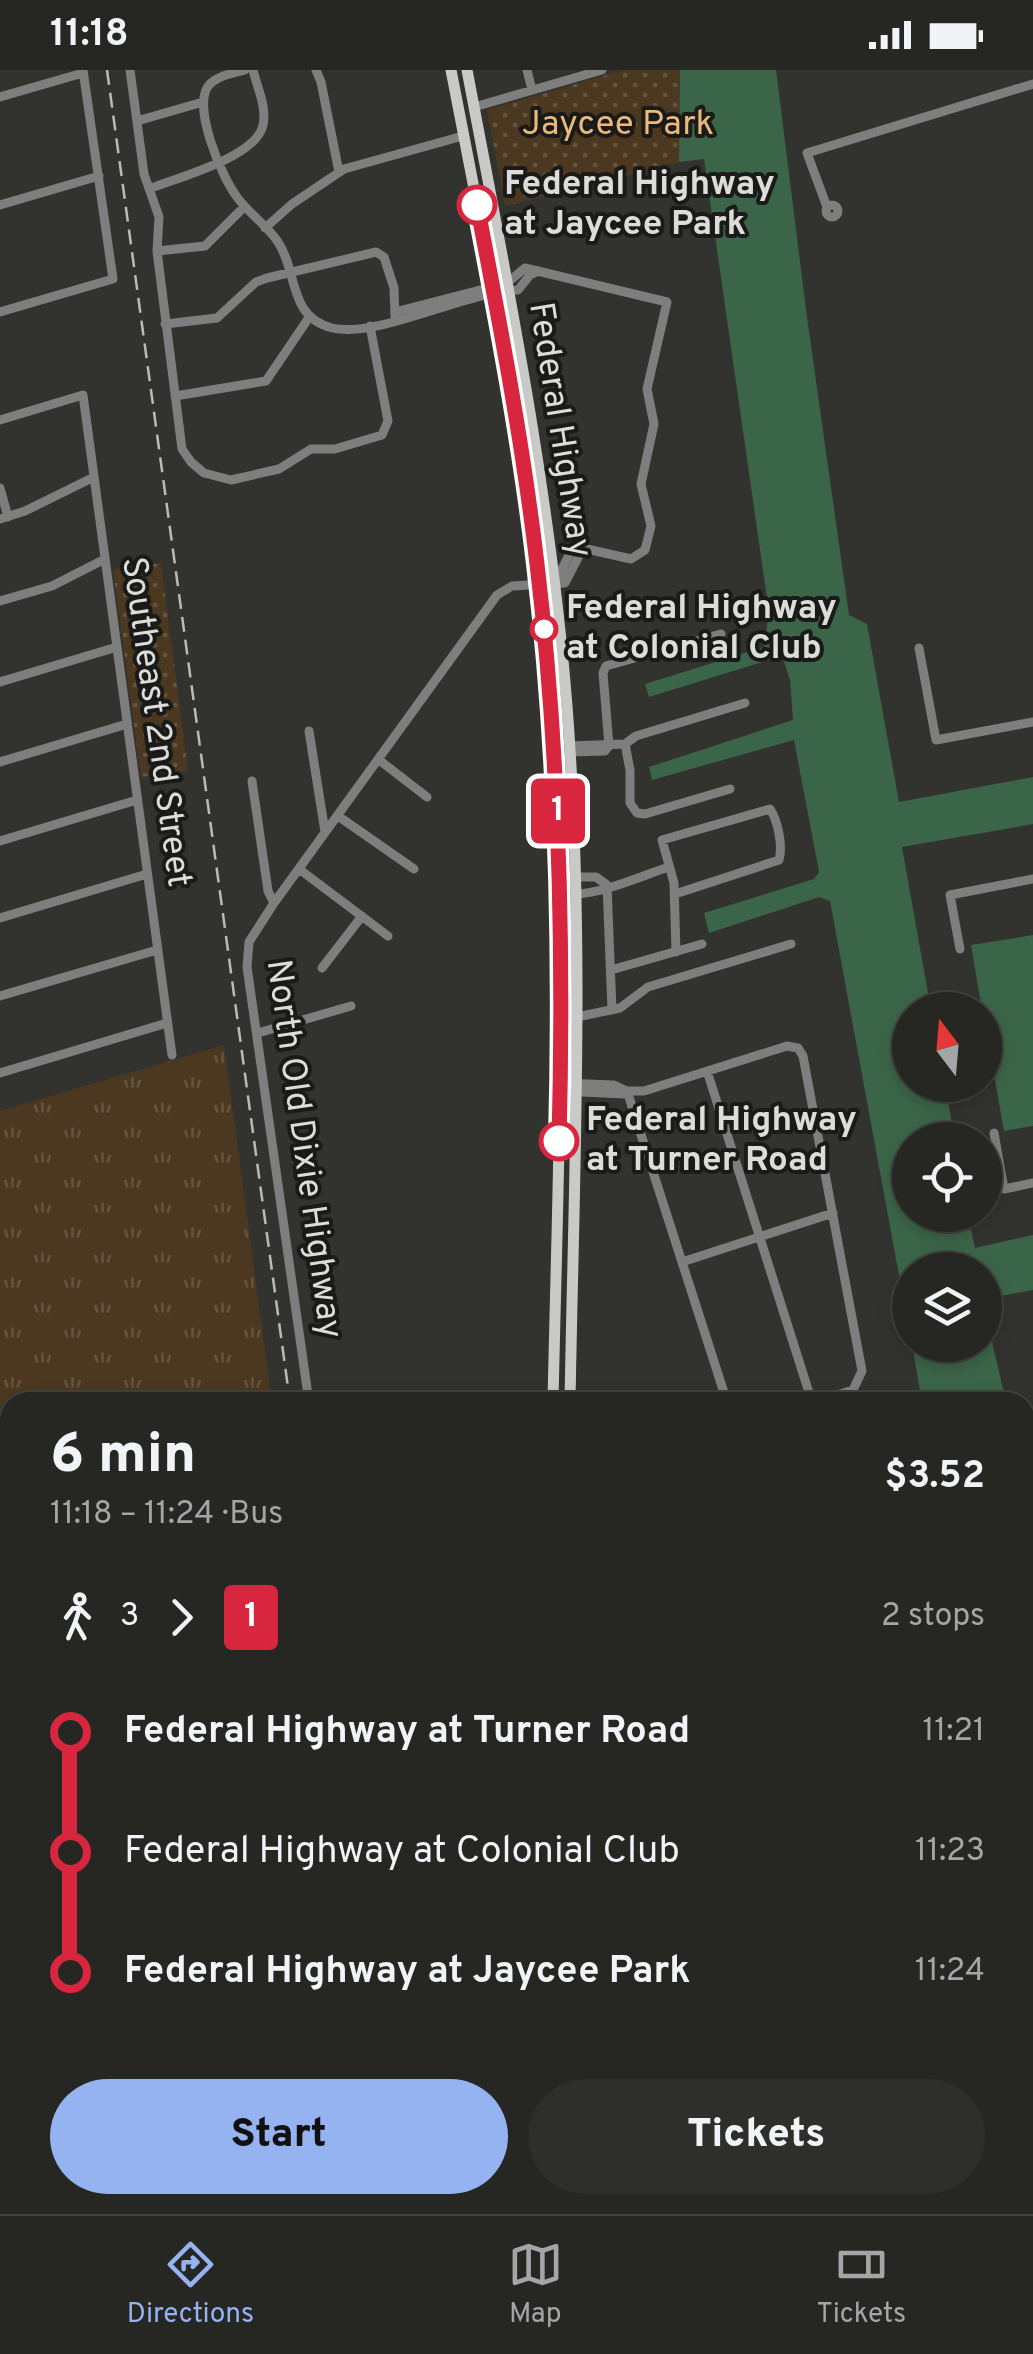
<!DOCTYPE html>
<html lang="en">
<head>
<meta charset="utf-8">
<style>
	body { margin:0; font-family:Overpass,sans-serif; background:#2e2e2b; color:#f1f3f6; height:100vh; display:flex; flex-direction:column; font-size:38px; white-space:nowrap }
	* { box-sizing:border-box; margin:0 }
	p { font-size:32px; color:#a4a5a6 }
	.icon { flex:none; width:55px; height:55px; fill:none; stroke:currentColor; stroke-width:2; stroke-linecap:round; stroke-linejoin:round }
	.map { position:relative; flex:1; overflow:hidden }
	.side { position:absolute; left:0px; top:1322px; width:1035px; height:822px; display:flex; flex-direction:column; background:#262623; border-radius:30px 30px 0 0; box-shadow:0 5px 15px #0003,0 0 0 2px #424341 }
	.side>* { flex:none }
	.badge { padding:0 20px; border-radius:8px; font-size:35px; line-height:65px }
	.needle { width:65px; rotate:344deg }
	.controls { position:absolute; left:892px; top:922px; display:grid; gap:20px }
	.controls a { display:grid; place-items:center; width:110px; height:110px; border-radius:50%; background:#262623; box-shadow:0 5px 15px #0003,0 0 0 2px #424341; font-size:50px }
	.map>.badge { position:absolute; translate:-50% -50%; box-shadow:0 0 0 5px #fff }
	.legs { display:flex; align-items:center; gap:15px; height:110px; padding:0 50px; font-size:32px }
	.legs p { margin-inline-start:auto }
	.overview { display:flex; align-items:center; justify-content:space-between; height:170px; padding:0 50px }
	h1 { font-size:55px; font-weight:800; line-height:75px }
	.action { display:flex; gap:20px; margin-top:auto; padding:20px 50px }
	.action a { flex:1; height:115px; border-radius:60px; background:#95b2f1; color:#111; font-size:40px; font-weight:800; line-height:115px; text-align:center }
	.action a+a { background:#2e2e2b; color:#f1f3f6 }
	ul { padding:0 50px; list-style:none }
	li { display:flex; align-items:center; gap:35px; height:120px; font-size:38px }
	li i { display:grid; place-items:center; width:15px; height:100%; margin:0 12px; background:currentColor }
	li i::after { content:''; width:25px; height:25px; margin:-12px; border:8px solid; border-radius:50%; background:#262623 }
	li p { margin-inline-start:auto }
	li:first-child i { background:linear-gradient(#0000 50%,currentColor 0) }
	li:last-child i { background:linear-gradient(currentColor 50%,#0000 0) }
	.status { display:flex; justify-content:space-between; align-items:center; height:70px; padding:0 50px; background:#262623; direction:ltr }
	.status svg { height:28px; fill:currentColor }
	.tab-bar { display:flex; justify-content:space-around; align-items:center; height:140px; border-top:2px solid #424341; background:#262623; font-size:28px; color:#a4a5a6 }
	.tab-bar a { display:grid; justify-items:center; gap:5px }
	.tab-bar .selected { color:#95b2f1 }
	.map>svg:first-child { display:block }
	.grass { fill:url(#grass-tufts) }
	.park { fill:url(#park-dots) }
	.water { fill:#3b6548 }
	.lines { fill:none; stroke-linecap:round; stroke-linejoin:round }
	.minor { stroke:#7d7e7d; stroke-width:9 }
	.major { stroke:#c9cac7; stroke-width:11 }
	.rail { stroke:#babab8; stroke-width:2.5; stroke-dasharray:15 8; stroke-linecap:butt }
	.line-1-casing { stroke:#fff; stroke-width:22 }
	.line-1 { stroke:#d7263d; stroke-width:15 }
	.stop-1-dot { fill:#fff; stroke:#d7263d; stroke-width:5 }
	.labels { text-anchor:middle; dominant-baseline:central; stroke-width:8; stroke-linejoin:round; paint-order:stroke }
	.park-label { font-size:35px; fill:#ecb97d; stroke:#1a1a18 }
	.stop-label { font-size:35px; font-weight:bold; fill:#dcdcda; stroke:#1a1a18; text-anchor:start }
	.street-label { font-size:35px; fill:#dcdcda; stroke:#1a1a18 }
</style>
</head>
<body>
<div class="status"><b>11:18</b><svg viewBox="0 0 49 12"><path d="M0 12V9h3v3zM5 12V6h3v6zM10 12V3h3v9zM15 12V0h3v12zM26 1h20v11H26zM47 4h2v5h-2z"/></svg></div>
<div class="map">
<svg width="1033" height="2144" viewBox="0 0 1033 2144">
	<defs>
		<pattern id="grass-tufts" width="24" height="20" patternUnits="userSpaceOnUse" patternTransform="scale(2.5)"><rect width="24" height="20" fill="#4c3820"/><path d="M3 7l-1-3M5 7V3M7 7l1-3M15 17l-1-3M17 17v-4M19 17l1-3" fill="none" stroke="#655440"/></pattern>
		<pattern id="park-dots" width="8" height="8" patternUnits="userSpaceOnUse" patternTransform="scale(2.5)"><rect width="8" height="8" fill="#4c3820"/><path d="M2 2h.1M6 6h.1" fill="none" stroke="#655440" stroke-width="1.8" stroke-linecap="round"/></pattern>
	</defs>
	<rect width="100%" height="100%" fill="#32322f"/>
	<path class="grass" d="M224 975 272 1332H10V1434L0 1437V1041Z"/>
	<path class="park" d="M623 0H680L679 92 505 136 487 40Z
		M161 493 188 701 141 707 113 500Z"/>
	<path class="water" d="M680 0H776L807 247 849 545 867 554 899 732 1033 707V754L902 777 931 940H910V1015H945L955 1070H910V1145H968L975 1178 1033 1165V1220L985 1229V1200H910V1265L830 831 819 827 709 863 704 843 814 809 819 802 794 670 652 710 649 697 793 650 790 610 782 586 649 627 645 614 764 577 769 542 704 89 679 92Z
		M1033 865V1056L1004 1061 992 993H985V940H982L971 875Z
		M985 1241 1006 1332H922L912 1275H985Z
		M1025 1599 1033 1708V2144H990V2135H1025Z"/>
	<g class="lines">
		<path class="minor" d="M130 0 144 104 159 147 157 181 182 379 191 392 204 403 231 410 279 399 311 379H335L382 365 388 351 370 256
			M245 0C234 3 219 5 210 14 190 33 222 108 237 127 249 144 267 155 278 172 298 202 288 247 332 258 376 269 467 221 518 220L530 205 539 201
			M316 0 321 12 339 102
			M527 0 532 20
			M0 27 83 3
			M474 37 602 0
			M137 51 203 32
			M149 119C179 107 257 87 263 55 267 37 257 17 253 0
			M826 141a6 6 0 1 1 12 0a6 6 0 1 1-12 0Z
			M0 135 99 106
			M827 137 807 83 1033 14
			M265 158 292 134 344 99 463 66
			M157 181 205 176 244 137
			M0 242 113 209 83 0
			M395 242 507 213 525 198 667 232 647 319 654 354 641 414 651 456 645 480 631 489 578 477 571 481 555 513
			M165 254 217 248 256 212 267 208 376 182 384 187 394 218 395 247
			M175 326 266 311 310 246
			M0 350 83 325 172 985
			M0 418 8 447
			M0 449 25 441 94 407
			M0 531 52 516 105 489
			M919 578 936 670 1033 652
			M0 612 117 577
			M309 661 325 762
			M625 674 630 700V733L637 743 645 744 730 719
			M569 676 625 674 636 666 745 633
			M609 676 603 603 606 596 721 564
			M570 682 605 681 609 676
			M379 690 427 727
			M0 692 127 654
			M252 711 268 821 274 833
			M338 746 414 799
			M0 771 137 730
			M299 799 388 866
			M576 807H596L607 815 612 940
			M577 824C603 823 641 806 669 797
			M675 824 779 790C783 776 778 751 770 739L662 770 674 813 676 882
			M0 848 147 804
			M960 879 950 825 1033 809
			M322 898 362 846
			M611 900 702 874
			M0 926 157 880
			M577 947 620 938 648 917 791 874
			M258 963 351 936
			M707 1001 812 1332
			M0 1003 167 953
			M560 1013 614 1015 627 1021
			M560 1021 625 1024 627 1021H644L787 976 798 978 803 986 862 1301 853 1320 815 1332
			M627 1021 727 1332
			M994 1063 1004 1119 1033 1113
			M682 1192 833 1143
			M309 1332 247 897 249 872 274 833 497 525 512 516 565 513 583 478
			M1032 1460H1033
			M0 1509 10 1506
			M0 1719 10 1753
			M0 1760 10 1757
			M0 1769 10 1766
			M417 2135 419 2144
			M776 2135 780 2144
			M814 2144 843 2135"/>
		<path class="major" d="M451 0C491 206 533 411 550 621 569 858 558 1095 553 1332
			M467 0C507 211 550 421 567 636 585 868 574 1100 570 1332
			M538 2144 539 2135
			M550 2144 551 2135"/>
		<path class="rail" d="M107 0 290 1332
			M399 2135 400 2144"/>
	</g>
	<g class="lines">
		<g class="line-1-casing">
			<path id="line-1" d="M477 135C500 254 523 374 537 494 560 686 564 879 559 1071"/>
		</g>
		<use href="#line-1" class="line-1"/>
	</g>
	<g class="stop-1-dot">
		<circle cx="477" cy="135" r="18"/>
		<circle cx="544" cy="559" r="12"/>
		<circle cx="559" cy="1071" r="18"/>
	</g>
	<g class="labels">
		<g class="park-label">
			<text x="618" y="55">Jaycee Park</text>
		</g>
		<g class="stop-label">
			<text x="504" y="115">Federal Highway<tspan x="504" dy="40">at Jaycee Park</tspan></text>
			<text x="566" y="539">Federal Highway<tspan x="566" dy="40">at Colonial Club</tspan></text>
			<text x="586" y="1051">Federal Highway<tspan x="586" dy="40">at Turner Road</tspan></text>
		</g>
		<g class="street-label">
			<text transform="translate(559 360) rotate(81)">Federal Highway</text>
			<text transform="translate(155 652) rotate(82)">Southeast 2nd Street</text>
			<text transform="translate(303 1079) rotate(82)">North Old Dixie Highway</text>
		</g>
	</g>
</svg>
<div class="controls">
<a><svg class="needle" viewBox="-14 -14 28 28"><path d="M0-13l5 13h-10z" fill="#e53935"/><path d="M0 13l5-13h-10z" fill="#a4a5a6"/></svg></a>
<a><svg class="icon" aria-label="locate" viewBox="0 0 24 24"><circle cx="12" cy="12" r="6"/><path d="M12 2v4M12 18v4M2 12h4M18 12h4"/></svg></a>
<a><svg class="icon" aria-label="layers" viewBox="0 0 24 24"><path d="M12 4l9 5-9 5-9-5zM3 14l9 5 9-5"/></svg></a>
</div>
<b class="badge" style="left:558px;top:741px;background:#d7263d;color:#fff">1</b>
<section class="side">
<div class="overview"><div><h1>6 min</h1><p>11:18 – 11:24 · Bus</p></div><b>$3.52</b></div>
<div class="legs"><svg class="icon" aria-label="walk" viewBox="0 0 24 24"><circle cx="13" cy="4" r="2"/><path d="M13 8l-2 6 4 7M11 14l-3 7M7 12l3-4h3l4 4"/></svg>3<svg class="icon" aria-label="forward" viewBox="0 0 24 24"><path d="M9 5l7 7-7 7"/></svg><b class="badge" style="background:#d7263d;color:#fff">1</b><p>2 stops</p></div>
<ul>
<li><i style="color:#d7263d"></i><b>Federal Highway at Turner Road</b><p>11:21</p></li>
<li><i style="color:#d7263d"></i><span>Federal Highway at Colonial Club</span><p>11:23</p></li>
<li><i style="color:#d7263d"></i><b>Federal Highway at Jaycee Park</b><p>11:24</p></li>
</ul>
<div class="action"><a>Start</a><a>Tickets</a></div>
</section>
</div>
<nav class="tab-bar">
<a class="selected"><svg class="icon" aria-label="directions" viewBox="0 0 24 24"><path d="M12 3l9 9-9 9-9-9zM9 14v-3h6M13 9l2 2-2 2"/></svg>Directions</a>
<a><svg class="icon" aria-label="map" viewBox="0 0 24 24"><path d="M3 6l6-2 6 2 6-2v14l-6 2-6-2-6 2zM9 4v14M15 6v14"/></svg>Map</a>
<a><svg class="icon" aria-label="tickets" viewBox="0 0 24 24"><path d="M3 7h18v10H3zM15 7v10"/></svg>Tickets</a>
</nav>
</body>
</html>
